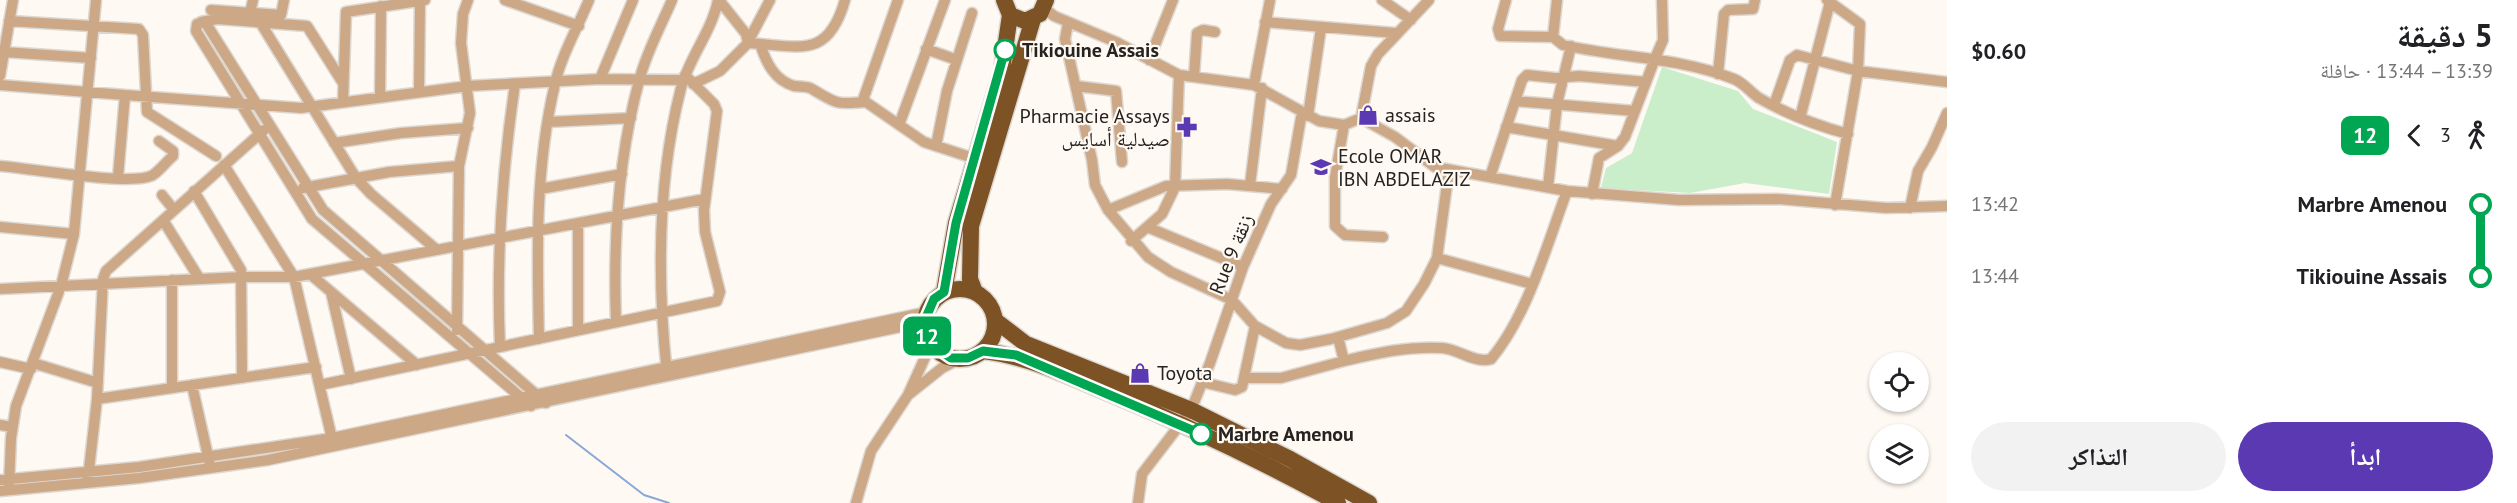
<!DOCTYPE html>
<html lang="ar">
<head>
<meta charset="utf-8">
<style>
	body { margin:0; font-family:"PT Sans","Noto Naskh Arabic",sans-serif; background:#f2f2f2; color:#202124; direction:rtl; height:100vh; display:flex; flex-direction:column; font-size:22px; white-space:nowrap }
	* { box-sizing:border-box; margin:0 }
	p { font-size:20px; color:#757577 }
	.icon { flex:none; width:33px; height:33px; fill:none; stroke:currentColor; stroke-width:2; stroke-linecap:round; stroke-linejoin:round }
	.map { position:relative; flex:1; overflow:hidden; direction:ltr }
	.details { display:flex; flex-direction:column; background:#fff; width:570px }
	.details>* { flex:none }
	.badge { padding:0 12px; border-radius:9px; font-size:21px; line-height:39px }
	.controls { position:absolute; left:1869px; top:352px; display:grid; gap:12px }
	.controls a { display:grid; place-items:center; width:60px; height:60px; border-radius:50%; background:#fff; box-shadow:0 2px 4px #0004; font-size:30px }
	.map>.badge { position:absolute; translate:-50% -50%; box-shadow:0 0 0 3px #fff }
	.legs { display:flex; align-items:center; gap:9px; height:66px; padding:0 24px; font-size:20px }
	.legs p { margin-inline-start:auto }
	.headline { display:flex; align-items:center; justify-content:space-between; height:102px; padding:0 24px }
	h1 { font-size:33px; font-weight:700; line-height:45px }
	.action { display:flex; gap:12px; margin-top:auto; padding:12px 24px }
	.action a { flex:1; height:69px; border-radius:36px; background:#5b39b2; color:#fff; font-size:24px; font-weight:700; line-height:69px; text-align:center }
	.action a+a { background:#f2f2f2; color:#202124 }
	ul { padding:0 24px; list-style:none }
	li { display:flex; align-items:center; gap:21px; height:72px; font-size:22px }
	li i { display:grid; place-items:center; width:9px; height:100%; margin:0 8px; background:currentColor }
	li i::after { content:''; width:15px; height:15px; margin:-8px; border:4px solid; border-radius:50%; background:#fff }
	li p { margin-inline-start:auto }
	li:first-child i { background:linear-gradient(#0000 50%,currentColor 0) }
	li:last-child i { background:linear-gradient(currentColor 50%,#0000 0) }
	main { display:flex; flex:1; min-height:0 }
	.map>svg:first-child { display:block }
	.green { fill:#caeeca }
	.lines { fill:none; stroke-linecap:round; stroke-linejoin:round }
	.stream { stroke:#8aa7d9; stroke-width:2 }
	.minor-casing { stroke:#dcd7d1; stroke-width:13 }
	.highway-casing { stroke:#dcd7d1; stroke-width:19 }
	.minor { stroke:#cda887; stroke-width:10 }
	.highway { stroke:#7d5225; stroke-width:16 }
	.line-1-casing { stroke:#fff; stroke-width:14 }
	.line-1 { stroke:#00a651; stroke-width:9 }
	.stop-1-dot { fill:#fff; stroke:#00a651; stroke-width:3 }
	.labels { text-anchor:middle; dominant-baseline:central; stroke-width:4.5; stroke-linejoin:round; paint-order:stroke }
	.stop-label { font-size:20px; font-weight:bold; fill:#25221f; stroke:#fff9f3; text-anchor:start }
	.poi-label { font-size:20px; fill:#25221f; stroke:#fff9f3; text-anchor:start }
	.street-label { font-size:20px; fill:#25221f; stroke:#fff9f3 }
</style>
</head>
<body>
<main>
<section class="details">
<div class="headline"><div><h1>5 دقيقة</h1><p>13:39 – 13:44 · حافلة</p></div><b>$0.60</b></div>
<div class="legs"><svg class="icon" aria-label="walk" viewBox="0 0 24 24"><circle cx="13" cy="4" r="2"/><path d="M13 8l-2 6 4 7M11 14l-3 7M7 12l3-4h3l4 4"/></svg>3<svg class="icon" aria-label="back" viewBox="0 0 24 24"><path d="M15 5l-7 7 7 7"/></svg><b class="badge" style="background:#00a651;color:#fff">12</b></div>
<ul>
<li><i style="color:#00a651"></i><b>Marbre Amenou</b><p>13:42</p></li>
<li><i style="color:#00a651"></i><b>Tikiouine Assais</b><p>13:44</p></li>
</ul>
<div class="action"><a>ابدأ</a><a>التذاكر</a></div>
</section>
<div class="map">
<svg width="1947" height="503" viewBox="0 0 1947 503">
	<rect width="100%" height="100%" fill="#fff9f3"/>
	<path class="green" d="M1662 67 1738 91 1753 109 1837 142 1829 194 1745 183 1690 193 1601 188 1606 168 1632 153Z"/>
	<g class="lines">
		<path class="stream" d="M566 435 644 495 669 503"/>
		<g class="minor-casing">
			<path id="minor" d="M505 0 579 26
				M898 0 863 100 924 142 976 159
				M1382 0 1411 20
				M1506 0 1498 29 1500 36 1553 37
				M1557 0 1553 37 1563 45C1619 58 1679 57 1734 79 1744 83 1750 92 1759 98 1787 114 1818 126 1848 134
				M1827 0 1860 24 1858 71 1835 205
				M1044 8 1054 16 1116 42 1179 75 1254 85 1319 121 1344 125 1361 118 1371 66 1378 54 1429 0
				M211 10 281 15 284 0
				M250 13 253 0
				M9 21 139 29 143 35 147 112 216 156
				M201 22 217 19 307 26 343 83
				M260 22 356 178 371 194 437 250
				M1265 22 1395 33
				M1068 23 1065 39 1092 160 1095 185 1108 210 1148 257 1171 272 1232 300 1255 326 1286 343 1300 345 1331 339 1387 323 1406 311 1424 284 1437 258 1449 170
				M749 40 770 0
				M748 43C800 46 828 60 845 0
				M760 44C766 62 774 80 794 86 800 87 807 86 812 89 836 103 835 105 864 102
				M926 49 957 60
				M4 52 91 58
				M1149 60 1173 0
				M1718 74 1724 14 1728 10 1753 9 1755 0
				M0 76 13 0
				M1194 77 1197 33 1203 30 1215 32
				M600 79 633 0
				M693 84 720 71 748 43 746 34 719 0
				M0 85 125 95 118 177
				M1254 85 1270 0
				M1076 86 1116 91 1122 162
				M419 91 420 1
				M125 95 301 108 468 86 600 79 683 80
				M380 96 381 6
				M343 101 346 12 425 0
				M1515 101 1635 111
				M1774 105 1790 60 1797 55 1858 71 1947 82
				M1308 116 1321 28
				M1361 118 1395 137 1435 167 1567 191 1679 200 1777 199 1886 208 1947 206
				M1800 118 1830 2
				M548 122 631 118
				M899 125 945 0
				M1344 125 1335 177V226L1345 235 1383 237
				M1506 127 1618 146
				M334 143 401 133 468 128
				M936 146 947 91 972 13
				M224 165 294 277 333 443
				M0 166C28 168 133 187 153 175 160 170 167 161 173 156V151L159 141
				M1490 177 1522 80 1527 75 1555 78 1579 76 1646 82
				M1250 185 1262 88
				M1548 187 1557 104 1571 46
				M303 188 389 172 459 166
				M540 189 622 174
				M194 191 241 270 242 378
				M1592 194 1599 158 1618 146 1625 137 1656 56 1663 40 1662 0
				M162 195 174 210
				M1910 208 1918 171 1932 147 1947 113
				M1108 210 1166 186 1227 184 1282 189
				M163 220 199 278
				M578 223V330
				M0 227 74 234
				M1147 227 1243 267
				M1131 241 1162 214 1175 187 1179 75
				M1437 258 1532 284
				M310 274 417 365
				M172 280V388
				M0 289 242 277H294L705 199
				M331 292 351 379
				M616 322C613 242 618 159 639 81 646 53 661 26 672 0
				M457 330 459 166 470 113 461 43 463 14 468 0
				M1338 337 1344 361C1377 353 1408 346 1442 348 1458 349 1476 364 1491 359 1528 315 1547 244 1567 191
				M539 339C537 254 535 167 555 84 561 56 578 27 589 0
				M500 347C496 258 502 172 515 84
				M0 362 31 369
				M33 363 98 383
				M667 374C657 279 657 181 681 88 689 58 712 31 718 0
				M1245 378H1281L1344 361
				M1202 382 1235 390 1242 387 1255 326
				M192 385 210 465
				M320 385 717 301 720 292 705 232 704 210 717 111 714 104 685 75
				M908 395 942 368 959 359
				M97 399 316 367
				M531 406 312 219 196 31 197 24 203 22 207 25 323 210 546 403
				M0 425 12 427
				M88 478 97 399 103 279 106 271 264 130
				M0 480 139 467 332 438 927 312
				M9 486 11 438 16 406 61 286 74 234 96 0
				M0 491 139 478 268 460 924 322
				M856 503 871 451 908 395 931 344
				M1138 503 1142 474 1191 410 1210 363 1243 267 1271 204 1291 175 1302 112"/>
		</g>
		<g class="highway-casing">
			<path id="highway" d="M1004 0 1010 15 1025 21 1040 14 1046 0
				M925 324a35 35 0 1 1 70 0a35 35 0 1 1-70 0Z
				M944 292 956 223 1002 70 1010 15
				M975 292 970 279 971 226 1033 19
				M996 321 1026 344 1191 410 1290 459 1369 503
				M983 351C1026 356 1064 374 1104 391 1184 424 1262 461 1338 503"/>
		</g>
		<use href="#minor" class="minor"/>
		<use href="#highway" class="highway"/>
	</g>
	<g class="lines">
		<g class="line-1-casing">
			<path id="line-1" d="M1005 50 956 223 944 292 934 299 924 322 931 344 951 358H968L983 351 1016 355 1201 434"/>
		</g>
		<use href="#line-1" class="line-1"/>
	</g>
	<defs>
		<g id="shop-bare" transform="scale(1.62)"><path d="M-5-2.5h2.3a2.7 3.5 0 0 1 5.4 0H5L5.5 6h-11ZM-1.5-2.5h3a1.5 2.3 0 0 0-3 0Z" fill="#5b39b2" stroke="#fff9f3" stroke-width="2.5" paint-order="stroke"/></g>
		<g id="pharmacy-bare" transform="scale(1.62)"><path d="M-2-6h4v4h4v4h-4v4h-4v-4h-4v-4h4Z" fill="#5b39b2" stroke="#fff9f3" stroke-width="2.5" paint-order="stroke"/></g>
		<g id="school-bare" transform="scale(1.62)"><path d="M0-5L7-2L0 1L-7-2ZM-4 1L0 2.5L4 1V4Q0 6-4 4Z" fill="#5b39b2" stroke="#fff9f3" stroke-width="2.5" paint-order="stroke"/></g>
	</defs>
	<g fill-rule="evenodd">
		<use href="#shop-bare" x="1368" y="115"/>
		<use href="#pharmacy-bare" x="1187" y="127"/>
		<use href="#school-bare" x="1321" y="167"/>
		<use href="#shop-bare" x="1140" y="373"/>
	</g>
	<g class="stop-1-dot">
		<circle cx="1005" cy="50" r="10"/>
		<circle cx="1201" cy="434" r="10"/>
	</g>
	<g class="labels">
		<g class="stop-label">
			<text x="1022" y="50">Tikiouine Assais</text>
			<text x="1218" y="434">Marbre Amenou</text>
		</g>
		<g class="poi-label">
			<text x="1385" y="115">assais</text>
			<text x="1170" y="116" text-anchor="end">Pharmacie Assays<tspan x="1170" dy="23">صيدلية أسايس</tspan></text>
			<text x="1338" y="156">Ecole OMAR<tspan x="1338" dy="23">IBN ABDELAZIZ</tspan></text>
			<text x="1157" y="373">Toyota</text>
		</g>
		<g class="street-label">
			<text transform="translate(1231 254) rotate(-68)">Rue 9 زنقة</text>
		</g>
	</g>
</svg>
<div class="controls">
<a><svg class="icon" aria-label="locate" viewBox="0 0 24 24"><circle cx="12" cy="12" r="6"/><path d="M12 2v4M12 18v4M2 12h4M18 12h4"/></svg></a>
<a><svg class="icon" aria-label="layers" viewBox="0 0 24 24"><path d="M12 4l9 5-9 5-9-5zM3 14l9 5 9-5"/></svg></a>
</div>
<b class="badge" style="left:927px;top:336px;background:#00a651;color:#fff">12</b>
</div>
</main>
</body>
</html>
